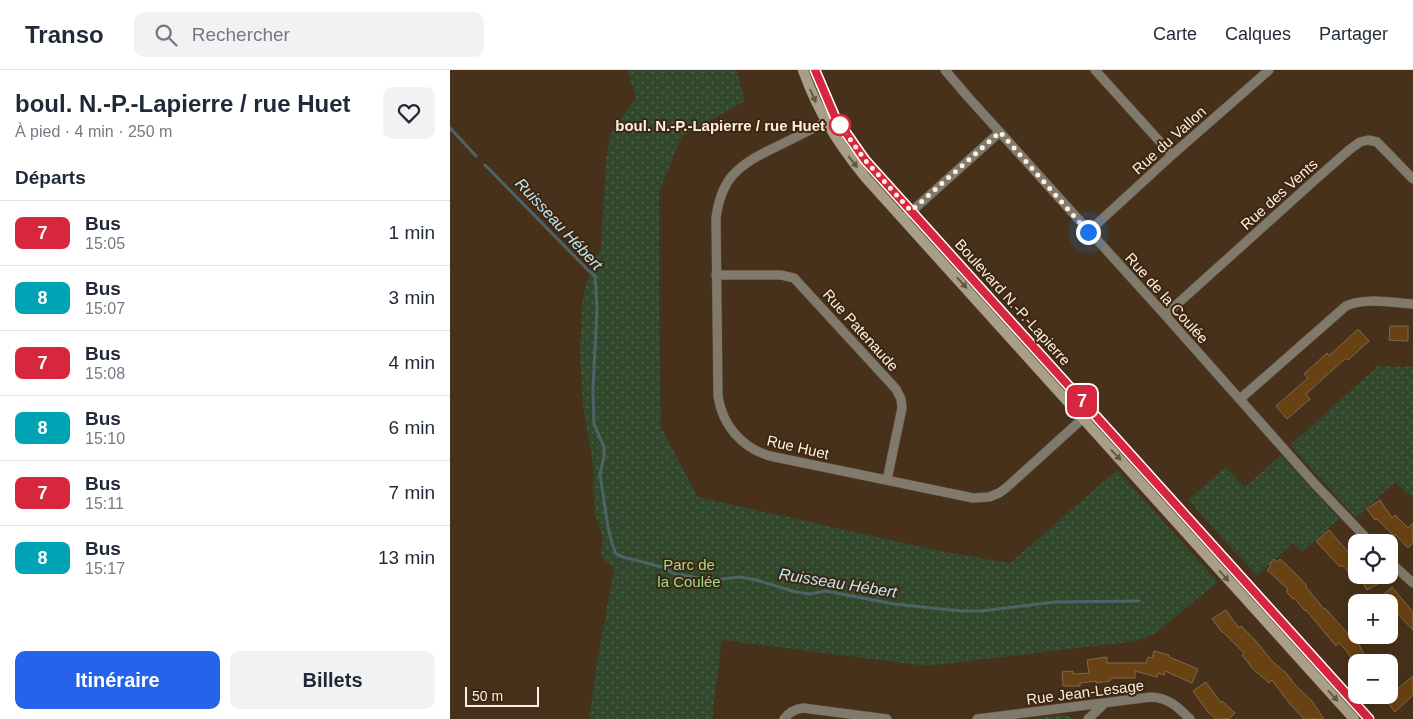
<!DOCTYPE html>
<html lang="fr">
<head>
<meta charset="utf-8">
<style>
	body { margin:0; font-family:Helvetica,sans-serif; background:#f2f2f3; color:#1f2937; height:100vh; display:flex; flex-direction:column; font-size:19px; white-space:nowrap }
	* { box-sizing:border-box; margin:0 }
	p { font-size:16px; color:#747a83 }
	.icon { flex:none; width:28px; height:28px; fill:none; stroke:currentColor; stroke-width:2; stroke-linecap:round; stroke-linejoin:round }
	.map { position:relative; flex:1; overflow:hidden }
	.details { display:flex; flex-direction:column; background:#fff; width:450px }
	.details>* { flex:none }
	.badge { padding:0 10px; border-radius:8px; font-size:18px; line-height:32px }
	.buttons { position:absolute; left:898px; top:464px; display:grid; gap:10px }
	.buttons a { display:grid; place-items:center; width:50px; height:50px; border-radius:10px; background:#fff; box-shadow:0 5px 20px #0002; font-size:25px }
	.scale { position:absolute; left:15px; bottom:12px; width:74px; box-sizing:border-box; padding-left:5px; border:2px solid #fdefe1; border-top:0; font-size:14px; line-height:18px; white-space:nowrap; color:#fdefe1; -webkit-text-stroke:4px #3c2710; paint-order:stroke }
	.you { position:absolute; width:25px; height:25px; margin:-12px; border:4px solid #fff; border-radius:50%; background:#1a73e8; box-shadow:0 0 0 8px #1a73e833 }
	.map>.badge { position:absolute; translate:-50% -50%; box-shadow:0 0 0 2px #fff }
	h2 { padding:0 15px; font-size:19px; line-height:45px }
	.round { display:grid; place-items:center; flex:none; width:52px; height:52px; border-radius:10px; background:#f2f2f3 }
	.overview { display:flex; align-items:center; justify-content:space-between; height:85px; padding:0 15px }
	h1 { font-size:24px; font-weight:600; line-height:38px }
	.primary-button { display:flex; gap:10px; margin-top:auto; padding:10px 15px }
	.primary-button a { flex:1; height:58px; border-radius:10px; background:#2563eb; color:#fff; font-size:20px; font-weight:600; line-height:58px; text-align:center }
	.primary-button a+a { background:#f2f2f3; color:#1f2937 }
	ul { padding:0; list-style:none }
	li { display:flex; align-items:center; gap:15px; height:65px; padding:0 15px; border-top:1px solid #e0e1e3 }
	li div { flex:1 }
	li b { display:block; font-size:19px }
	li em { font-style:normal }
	li .badge { min-width:55px; font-weight:700; text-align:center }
	header { display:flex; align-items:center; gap:30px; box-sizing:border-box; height:70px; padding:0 25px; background:#fff; border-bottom:1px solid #e0e1e3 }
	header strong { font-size:24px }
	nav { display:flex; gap:28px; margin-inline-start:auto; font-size:18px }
	.search { width:350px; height:45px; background:#f2f2f3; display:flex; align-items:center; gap:12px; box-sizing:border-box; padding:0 18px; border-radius:10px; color:#747a83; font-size:19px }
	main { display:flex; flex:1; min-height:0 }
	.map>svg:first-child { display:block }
	.green { fill:url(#green-dots) }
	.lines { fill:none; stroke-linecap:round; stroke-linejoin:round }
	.stream { stroke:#4c6368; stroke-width:3 }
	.building { fill:#694213; stroke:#80684f }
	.street-casing { stroke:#644f3a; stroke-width:10 }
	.secondary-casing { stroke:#644f3a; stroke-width:11 }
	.street { stroke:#807a6c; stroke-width:9 }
	.secondary { stroke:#a99f89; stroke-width:10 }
	.oneway { fill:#685740 }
	.line-casing { stroke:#fff; stroke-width:11 }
	.line { stroke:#d7263d; stroke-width:8 }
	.walk { stroke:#fdefe1; stroke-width:5; stroke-dasharray:0 9 }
	.stop-dot { fill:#fff; stroke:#d7263d; stroke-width:2.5 }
	.labels { text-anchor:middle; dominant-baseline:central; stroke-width:4; stroke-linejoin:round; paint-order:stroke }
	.stop-label { font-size:15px; font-weight:bold; fill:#fdefe1; stroke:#3c2710; text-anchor:end }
	.street-label { font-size:15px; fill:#fdefe1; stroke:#3c2710 }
	.park-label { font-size:15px; fill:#a2d993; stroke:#3c2710 }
	.water-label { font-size:16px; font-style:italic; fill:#c1e6f5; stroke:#3c2710 }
</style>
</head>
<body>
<header>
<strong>Transo</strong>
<div class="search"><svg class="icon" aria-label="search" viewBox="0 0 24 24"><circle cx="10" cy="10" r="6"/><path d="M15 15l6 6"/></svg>Rechercher</div>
<nav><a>Carte</a><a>Calques</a><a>Partager</a></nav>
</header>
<main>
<section class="details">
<div class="overview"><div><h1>boul. N.-P.-Lapierre / rue Huet</h1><p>À pied · 4 min · 250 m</p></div><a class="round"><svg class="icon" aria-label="heart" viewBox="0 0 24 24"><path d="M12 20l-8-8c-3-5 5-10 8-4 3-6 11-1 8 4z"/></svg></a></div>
<h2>Départs</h2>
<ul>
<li><span class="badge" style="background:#d7263d;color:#fff">7</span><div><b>Bus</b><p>15:05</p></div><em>1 min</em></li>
<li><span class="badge" style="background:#00a3b4;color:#fff">8</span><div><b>Bus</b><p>15:07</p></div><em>3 min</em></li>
<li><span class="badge" style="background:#d7263d;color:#fff">7</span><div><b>Bus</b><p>15:08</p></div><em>4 min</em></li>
<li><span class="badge" style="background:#00a3b4;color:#fff">8</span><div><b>Bus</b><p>15:10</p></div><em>6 min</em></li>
<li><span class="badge" style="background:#d7263d;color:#fff">7</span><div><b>Bus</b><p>15:11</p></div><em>7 min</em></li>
<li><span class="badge" style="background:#00a3b4;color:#fff">8</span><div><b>Bus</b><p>15:17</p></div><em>13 min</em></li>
</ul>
<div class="primary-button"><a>Itinéraire</a><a>Billets</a></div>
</section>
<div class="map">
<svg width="963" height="649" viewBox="0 0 963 649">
	<defs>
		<pattern id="green-dots" width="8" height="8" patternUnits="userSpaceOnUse" patternTransform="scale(1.25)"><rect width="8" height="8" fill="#32482c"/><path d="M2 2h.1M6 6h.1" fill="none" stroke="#51634a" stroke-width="1.8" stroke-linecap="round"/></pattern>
	</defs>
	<rect width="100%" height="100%" fill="#47311a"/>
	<path class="green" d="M177 0H286L295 31 232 66 209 122V234L211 357 248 427 495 482 560 493 667 400 768 512 706 563 688 571 477 596 272 570 262 649H139L148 587 164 499 151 487 153 468 145 444 143 416 144 400 133 336 130 287 132 235 135 218 146 188 151 179 156 90 159 70 164 58 186 28Z
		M928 296 963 297V428L945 412 906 448 840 375Z
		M831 385 889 449 852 482 843 473 807 506 738 430 776 397 795 417Z
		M614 645 619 646 622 649H580Z"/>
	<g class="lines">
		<path class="stream" d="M0 58 26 86
			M35 95 139 201 145 206 147 238 143 320 144 354 154 377V387L150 404 158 458 163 476 166 484 173 487 212 497 225 504 249 508 272 509 290 507 306 510 346 522 360 524 376 521 444 534 511 541H531L605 532 689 531"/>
	</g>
	<path class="building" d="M940 256H958V271L939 270Z
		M908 259 919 271 898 290 896 288 856 324 860 329 837 349 826 336 858 308 854 304 877 283 879 286Z
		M930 430 942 448 945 445 958 458 963 453V473L958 478 945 464 944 466 927 449 925 450 917 439Z
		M879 460 906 491V510L892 495 890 497 866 471Z
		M824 489 827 492 830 489 844 502 857 516 856 517 874 539 875 538 907 574 908 573 915 586 922 592H903L896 580 889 573 886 576 856 540 855 541 844 528 843 529 836 521 838 519 817 500 821 496 819 494Z
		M908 505H927L931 512 917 520Z
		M942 517 963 542V560L939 535V532H925Z
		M776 540 789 558 791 556 805 570 821 590 837 604 846 616 862 631 874 649H854L840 634 822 610 819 613 803 599 792 585 794 583 773 562H772L762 549Z
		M704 581 719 585V587L748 599 742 613 715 601 714 605 708 603 707 607 685 601V608H660V611L646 613V611L630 613V616H613L612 602 623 601V604L639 603 637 590 657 587V593H696L698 587 702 588Z
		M963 606V625L945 642 935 629Z
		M756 612 771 633 772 631 785 643 779 649H766L758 642 743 621Z"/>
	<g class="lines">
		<g class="street-casing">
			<path id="street" d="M495 0 518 27 715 245 864 413 920 472
				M645 0 722 85
				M382 49C366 57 350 65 334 73 316 82 296 90 282 106 272 118 268 133 266 148L268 326C272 355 292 378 320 386L523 428 539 427 549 423 556 418 641 341
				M453 149 550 62
				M638 162 722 85 819 0
				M266 205H331L344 208 446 319 451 329 452 338 437 410
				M715 245 866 109 899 80 910 72 918 70 927 72 963 109
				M790 329 896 236C913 227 944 233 963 234
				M939 491 963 513
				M334 649C339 642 345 639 353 638L437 649
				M527 649 701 627C719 628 728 637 740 649
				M638 649 654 634"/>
		</g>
		<g class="secondary-casing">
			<path id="secondary" d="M353 0C368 42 387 72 415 107L904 649
				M365 0 385 47 415 90 919 649"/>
		</g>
		<use href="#street" class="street"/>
		<use href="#secondary" class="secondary"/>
	</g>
	<defs><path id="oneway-solid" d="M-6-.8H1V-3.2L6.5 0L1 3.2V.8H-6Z" transform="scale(1.25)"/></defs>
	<g class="oneway">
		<use href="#oneway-solid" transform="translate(363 26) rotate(66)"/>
		<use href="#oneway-solid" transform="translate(403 92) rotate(51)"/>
		<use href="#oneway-solid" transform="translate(512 213) rotate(48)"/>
		<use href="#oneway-solid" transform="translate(666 385) rotate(47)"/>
		<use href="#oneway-solid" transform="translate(774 506) rotate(48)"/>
		<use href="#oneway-solid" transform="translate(883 626) rotate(48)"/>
	</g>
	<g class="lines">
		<g class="line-casing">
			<path id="line" d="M365 0 385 47 415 90 919 649"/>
		</g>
		<use href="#line" class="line"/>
		<path class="walk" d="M390 55 415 90 461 141 550 62 638 162"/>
	</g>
	<circle class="stop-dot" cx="390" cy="55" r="10"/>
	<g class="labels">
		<g class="stop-label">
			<text x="375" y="55">boul. N.-P.-Lapierre / rue Huet</text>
		</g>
		<g class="street-label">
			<text transform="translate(719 70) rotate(-42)">Rue du Vallon</text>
			<text transform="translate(829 124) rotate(-42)">Rue des Vents</text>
			<text transform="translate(717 228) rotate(48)">Rue de la Coulée</text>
			<text transform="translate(563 232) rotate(48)">Boulevard N.-P.-Lapierre</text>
			<text transform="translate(411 260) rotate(48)">Rue Patenaude</text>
			<text transform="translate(348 377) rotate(13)">Rue Huet</text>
			<text transform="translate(635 622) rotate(-7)">Rue Jean-Lesage</text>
		</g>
		<g class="park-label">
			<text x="239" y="494">Parc de<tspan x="239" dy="17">la Coulée</tspan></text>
		</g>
		<g class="water-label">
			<text transform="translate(109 154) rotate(47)">Ruisseau Hébert</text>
			<text transform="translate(388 513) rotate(9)">Ruisseau Hébert</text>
		</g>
	</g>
</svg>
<div class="buttons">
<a><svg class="icon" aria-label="locate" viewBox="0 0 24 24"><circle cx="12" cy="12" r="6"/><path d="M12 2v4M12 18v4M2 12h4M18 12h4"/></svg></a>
<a>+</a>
<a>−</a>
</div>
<div class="scale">50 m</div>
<div class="you" style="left:638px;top:162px"></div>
<b class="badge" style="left:632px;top:331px;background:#d7263d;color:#fff">7</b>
</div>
</main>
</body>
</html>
